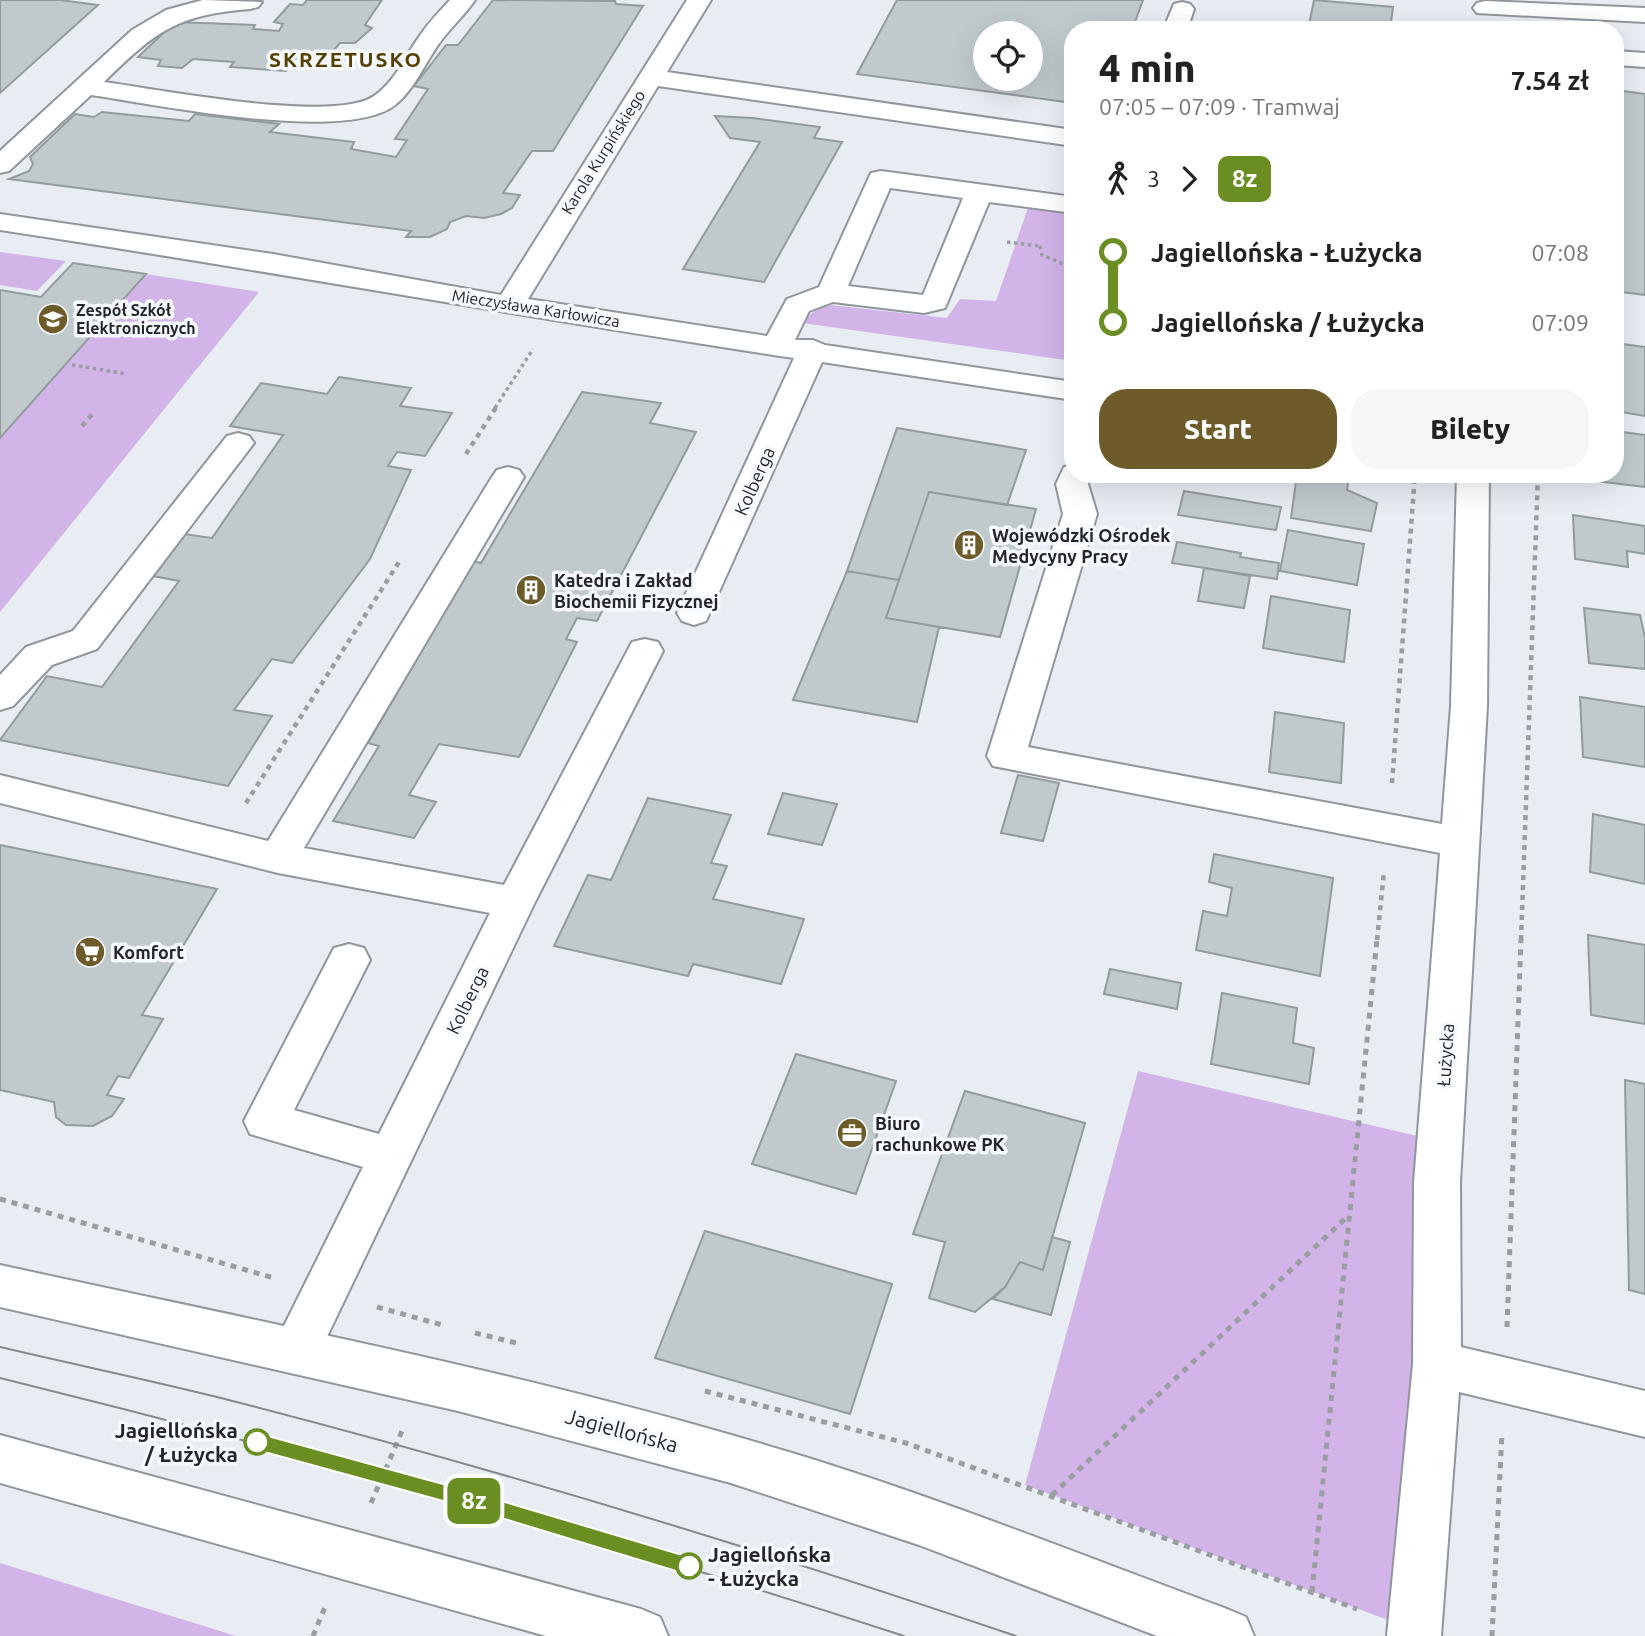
<!DOCTYPE html>
<html lang="pl">
<head>
<meta charset="utf-8">
<style>
	body { margin:0; font-family:Ubuntu,sans-serif; background:#f6f6f6; color:#222; height:100vh; display:flex; flex-direction:column; font-size:26px; white-space:nowrap }
	* { box-sizing:border-box; margin:0 }
	p { font-size:23px; color:#767676 }
	.icon { flex:none; width:38px; height:38px; fill:none; stroke:currentColor; stroke-width:2; stroke-linecap:round; stroke-linejoin:round }
	.map { position:relative; flex:1; overflow:hidden }
	.side { position:absolute; left:1064px; top:21px; width:560px; height:462px; display:flex; flex-direction:column; background:#fff; border-radius:28px; box-shadow:0 7px 28px #0002 }
	.side>* { flex:none }
	.badge { padding:0 14px; border-radius:10px; font-size:24px; line-height:46px }
	.controls { position:absolute; left:973px; top:21px; display:grid; gap:14px }
	.controls a { display:grid; place-items:center; width:70px; height:70px; border-radius:50%; background:#fff; box-shadow:0 7px 28px #0002; font-size:35px }
	.map>.badge { position:absolute; translate:-50% -50%; box-shadow:0 0 0 4px #fff }
	.legs { display:flex; align-items:center; gap:10px; height:77px; padding:0 35px; font-size:23px }
	.legs p { margin-inline-start:auto }
	.summary { display:flex; align-items:center; justify-content:space-between; height:119px; padding:0 35px }
	h1 { font-size:38px; font-weight:800; line-height:52px }
	.primary-button { display:flex; gap:14px; margin-top:auto; padding:14px 35px }
	.primary-button a { flex:1; height:80px; border-radius:28px; background:#6e5b2a; color:#fff; font-size:28px; font-weight:800; line-height:80px; text-align:center }
	.primary-button a+a { background:#f6f6f6; color:#222 }
	ul { padding:0 35px; list-style:none }
	li { display:flex; align-items:center; gap:24px; height:70px; font-size:26px }
	li i { display:grid; place-items:center; width:10px; height:100%; margin:0 9px; background:currentColor }
	li i::after { content:''; width:18px; height:18px; margin:-9px; border:5px solid; border-radius:50%; background:#fff }
	li p { margin-inline-start:auto }
	li:first-child i { background:linear-gradient(#0000 50%,currentColor 0) }
	li:last-child i { background:linear-gradient(currentColor 50%,#0000 0) }
	.map>svg:first-child { display:block }
	.green { fill:#d2b4e9 }
	.building { fill:#c0c9cc; stroke:#929b9d; stroke-width:2; fill-rule:evenodd }
	.lines { fill:none; stroke-linecap:round; stroke-linejoin:round }
	.minor-casing { stroke:#90969b; stroke-width:4 }
	.major-casing { stroke:#90969b; stroke-width:4 }
	.path-far2 { stroke:#9a9ea3; stroke-width:3.5; stroke-dasharray:3.5 3.5; stroke-linecap:butt }
	.path-far1 { stroke:#9a9ea3; stroke-width:4.5; stroke-dasharray:5 5; stroke-linecap:butt }
	.path { stroke:#9a9ea3; stroke-width:5; stroke-dasharray:6 6; stroke-linecap:butt }
	.minor { fill:#fff; fill-rule:evenodd }
	.major { fill:#fff; fill-rule:evenodd }
	.tram { stroke:#85898d; stroke-width:2 }
	.line-1 { fill:#6b8e23; stroke:#fff; stroke-width:2 }
	.stop-1-dot { fill:#fff; stroke:#6b8e23; stroke-width:3.5 }
	.labels { text-anchor:middle; dominant-baseline:central; stroke-width:7; stroke-linejoin:round; paint-order:stroke }
	.far-street-label { font-size:16px; fill:#242629; stroke:#f6fafe }
	.far-poi-label { font-size:16px; font-weight:bold; fill:#242629; stroke:#f6fafe; text-anchor:start }
	.street-label { font-size:18px; fill:#242629; stroke:#f6fafe }
	.poi-label { font-size:18px; font-weight:bold; fill:#242629; stroke:#f6fafe; text-anchor:start }
	.far-district-label { font-size:21px; font-weight:bold; letter-spacing:2px; fill:#554000; stroke:#f6fafe }
	.near-stop-label { font-size:21px; font-weight:bold; fill:#242629; stroke:#f6fafe; text-anchor:end }
	.near-street-label { font-size:21px; fill:#242629; stroke:#f6fafe }
</style>
</head>
<body>
<div class="map">
<svg width="1645" height="1636" viewBox="0 0 1645 1636">
	<rect width="100%" height="100%" fill="#e7edf3"/>
	<path class="green" d="M1029 205 1073 212V361L802 323 821 304 947 318 960 299 996 301Z
		M0 252 66 261 37 291 0 285Z
		M146 274 259 292 0 612V438Z
		M1138 1071 1439 1141 1415 1630 1025 1485Z
		M0 1563 236 1636H0Z"/>
	<path class="building" d="M0 0H60L98 5 0 93Z
		M307 0H382L365 25 372 28 355 43H340L328 57H297L286 71 230 67 234 62 193 59 182 68 158 66 161 60 138 57 175 22 255 25 253 29 279 31 283 24 274 22 290 4 303 5Z
		M493 0 615 1 616 4 643 6 553 151H532L503 193 520 195 512 208 501 214 484 218 466 216 450 222 447 229 430 237H406L411 231 9 179 29 171 33 164 30 157 75 114 94 117 102 112 189 121 195 114 279 124 270 132 354 142 351 149 396 157 407 140 395 139 428 89 414 86 446 45H458Z
		M897 0H1143L1132 30H1073V103L857 74ZM985 33H1031V79H985Z
		M1314 0 1393 7 1390 30H1308Z
		M1616 90 1645 94V295L1622 292Z
		M715 116 753 118 820 127 814 138 842 142 764 282 683 269 760 142 730 138Z
		M73 263 146 274 0 438V290L41 297Z
		M1615 343 1645 347V416L1615 411Z
		M339 377 411 388 400 406 452 413 425 456 397 452 388 466 411 470 370 559 292 663 272 659 234 710 272 716 228 786 0 740 47 676 102 687 179 581 153 576 184 534 212 538 283 435 230 426 261 383 327 394Z
		M582 392 661 403 650 423 696 432 597 621 577 618 566 639 577 642 519 757 439 744 409 795 436 802 414 838 333 821 379 746 368 743 428 640 422 638 468 560 481 563Z
		M897 428 1026 450 1007 505 929 492 899 580 847 571Z
		M1615 431 1645 435V487L1596 481 1595 474H1615Z
		M1297 474 1349 477 1347 490 1377 503 1371 531 1291 518Z
		M1184 491 1281 507 1276 530 1178 515Z
		M929 492 1036 509 1000 637 886 618Z
		M1573 515 1645 526V554L1627 551 1628 567 1575 559Z
		M1288 530 1364 544 1357 585 1280 571Z
		M1177 542 1241 553 1240 557 1279 563 1277 579 1172 563Z
		M1204 568 1250 576 1244 608 1198 601Z
		M847 571 899 580 886 618 939 627 917 722 793 700Z
		M1271 596 1350 610 1344 662 1263 648Z
		M1584 608 1640 615 1645 637V669L1589 663Z
		M1580 697 1645 707V767L1583 757Z
		M1275 712 1344 723 1341 783 1269 772Z
		M1018 775 1059 783 1043 841 1001 833Z
		M783 793 837 804 822 845 768 834Z
		M648 798 731 815 711 863 727 866 713 899 804 919 781 984 693 964 688 976 554 946 588 875 611 880Z
		M1593 814 1645 825V884L1590 872Z
		M0 845 217 889 142 1015 163 1019 129 1078 118 1076 107 1095 124 1099 112 1116 93 1126 66 1125 56 1117 54 1102 0 1090Z
		M1214 854 1333 878 1320 976 1196 950 1203 911 1227 916 1232 888 1209 882Z
		M1588 935 1645 945V1024L1591 1015Z
		M1110 969 1181 983 1177 1009 1104 994Z
		M1222 993 1297 1008 1293 1043 1314 1048 1309 1084 1211 1064Z
		M796 1054 896 1081 856 1194 752 1164Z
		M1625 1080 1645 1084V1294L1629 1290Z
		M965 1091 1085 1123 1043 1270 1020 1262 1005 1287 975 1312 929 1298 945 1242 913 1234Z
		M705 1231 892 1284 850 1414 655 1358Z
		M1052 1237 1070 1242 1051 1315 993 1299 1005 1287 1020 1262 1043 1270Z"/>
	<g class="lines">
		<g class="minor-casing">
			<path id="minor" d="M203 0 262 2 258 7 250 9C176 15 156 31 104 82 157 89 334 124 374 96 395 82 405 56 419 37 428 23 439 12 450 0H475C464 16 449 29 438 45 424 65 414 90 395 105 346 144 154 104 91 95L9 171 0 173V151L132 30 166 10Z
				M687 0H711L667 72 1073 130V146L658 86 528 299 767 336 787 299 819 287 871 173 881 171 1073 197V213L989 202 945 308 924 313 833 302 809 311 795 340H813L825 345 1073 382V400L822 362 706 621 694 625 682 621 677 613 794 358C529 318 265 270 0 230V214L273 254 501 295ZM890 188 963 198 923 295 848 286Z
				M1485 1 1645 8V22L1477 13 1473 8 1477 3Z
				M1182 2 1190 4 1194 9 1187 30H1163L1174 4Z
				M1615 51 1645 53V67L1615 65Z
				M238 433 249 436 254 443 97 649 52 665 13 706 0 710V675L26 647 73 631 227 436Z
				M1073 465V474H1091L1088 484 1097 514 1028 747 1442 824 1451 706 1457 474H1489L1487 706 1460 1183 1461 1347 1645 1391V1437L1459 1392 1441 1636H1387L1413 1364 1414 1183 1440 853 993 766 987 756 1063 514 1056 484 1064 467Z
				M508 467 519 470 524 477 304 848 504 885 632 642 645 639 658 642 663 651 535 902 312 1368 295 1374 278 1368 271 1352 363 1167 250 1134 244 1121 334 948 349 944 364 948 370 960 294 1110 379 1134 490 913 278 873 0 803V775L268 841 492 477 497 470Z"/>
		</g>
		<g class="major-casing">
			<path id="major" d="M0 1265C265 1323 533 1374 792 1453 940 1498 1083 1556 1227 1609L1246 1617 1254 1636H1157L919 1545 731 1483 458 1411 0 1307Z
				M0 1435 641 1609 660 1617 668 1636H546L0 1483Z"/>
		</g>
		<path class="path-far2" d="M1007 242 1040 246
			M1040 246 1042 255 1061 263H1073
			M72 365 127 374
			M495 408 533 349"/>
		<path class="path-far1" d="M82 426 94 412
			M466 454 497 406
			M1392 783 1415 474
			M246 803 399 562
			M1377 940 1384 872
			M1521 940 1538 474"/>
		<path class="path" d="M0 1199 274 1278
			M377 1307 446 1326
			M1507 1327 1521 939
			M475 1333 521 1344
			M705 1391 906 1443 1357 1609
			M1052 1495 1349 1215
			M371 1503 402 1431
			M1312 1592 1377 939
			M313 1636 325 1607
			M1492 1636 1502 1433"/>
		<use href="#minor" class="minor"/>
		<use href="#major" class="major"/>
		<path class="tram" d="M0 1347C72 1364 145 1379 217 1397 487 1466 753 1547 1016 1636
			M0 1378C305 1453 605 1539 904 1636"/>
	</g>
	<path class="line-1" d="M257 1433 465 1490 689 1557 696 1559 698 1566 696 1573 689 1575 465 1507 257 1450 250 1448 248 1442 250 1436Z"/>
	<defs>
		<g id="school-disc" transform="scale(1.575)"><circle r="9.5" fill="#6e5b2a" stroke="#f6fafe"/><path d="M0-5L7-2L0 1L-7-2ZM-4 1L0 2.5L4 1V4Q0 6-4 4Z" fill="#fff"/></g>
		<g id="building-disc" transform="scale(1.575)"><circle r="9.5" fill="#6e5b2a" stroke="#f6fafe"/><path d="M-4-6H4V6H1V3H-1V6H-4ZM-2.5-4.3h1.7v1.8h-1.7ZM.8-4.3h1.7v1.8H.8ZM-2.5-1h1.7V.8h-1.7ZM.8-1h1.7V.8H.8Z" fill="#fff"/></g>
		<g id="supermarket-disc" transform="scale(1.575)"><circle r="9.5" fill="#6e5b2a" stroke="#f6fafe"/><path d="M-6-5.5h2.5l.6 2H6L4.5 2H-2.5L-4.4-4H-6ZM-1.5 3.2a1.3 1.3 0 1 0 .1 0ZM3 3.2a1.3 1.3 0 1 0 .1 0Z" fill="#fff"/></g>
		<g id="office-disc" transform="scale(1.575)"><circle r="9.5" fill="#6e5b2a" stroke="#f6fafe"/><path d="M-6-3h4V-5.5h4V-3h4V5H-6ZM-1-4.5V-3h2v-1.5ZM-6 0V1H6V0Z" fill="#fff"/></g>
	</defs>
	<g fill-rule="evenodd">
		<use href="#school-disc" x="53" y="319"/>
		<use href="#building-disc" x="969" y="545"/>
		<use href="#building-disc" x="531" y="590"/>
		<use href="#supermarket-disc" x="90" y="952"/>
		<use href="#office-disc" x="852" y="1133"/>
	</g>
	<g class="stop-1-dot">
		<circle cx="257" cy="1442" r="12"/>
		<circle cx="689" cy="1566" r="12"/>
	</g>
	<g class="labels">
		<g class="far-street-label">
			<text transform="translate(603 152) rotate(-58)">Karola Kurpińskiego</text>
			<text transform="translate(536 308) rotate(9)">Mieczysława Karłowicza</text>
		</g>
		<g class="far-poi-label">
			<text x="76" y="310">Zespół Szkół<tspan x="76" dy="18">Elektronicznych</tspan></text>
		</g>
		<g class="street-label">
			<text transform="translate(754 481) rotate(-66)">Kolberga</text>
			<text transform="translate(467 1000) rotate(-64)">Kolberga</text>
			<text transform="translate(1445 1055) rotate(-86)">Łużycka</text>
		</g>
		<g class="poi-label">
			<text x="992" y="535">Wojewódzki Ośrodek<tspan x="992" dy="21">Medycyny Pracy</tspan></text>
			<text x="554" y="580">Katedra i Zakład<tspan x="554" dy="21">Biochemii Fizycznej</tspan></text>
			<text x="113" y="952">Komfort</text>
			<text x="875" y="1123">Biuro<tspan x="875" dy="21">rachunkowe PK</tspan></text>
		</g>
		<g class="far-district-label">
			<text x="346" y="59">SKRZETUSKO</text>
		</g>
		<g class="near-stop-label">
			<text x="238" y="1430">Jagiellońska<tspan x="238" dy="24">/ Łużycka</tspan></text>
			<text x="708" y="1554" text-anchor="start">Jagiellońska<tspan x="708" dy="24">- Łużycka</tspan></text>
		</g>
		<g class="near-street-label">
			<text transform="translate(622 1430) rotate(15)">Jagiellońska</text>
		</g>
	</g>
</svg>
<div class="controls">
<a><svg class="icon" aria-label="locate" viewBox="0 0 24 24"><circle cx="12" cy="12" r="6"/><path d="M12 2v4M12 18v4M2 12h4M18 12h4"/></svg></a>
</div>
<b class="badge" style="left:474px;top:1501px;background:#6b8e23;color:#fff">8z</b>
<section class="side">
<div class="summary"><div><h1>4 min</h1><p>07:05 – 07:09 · Tramwaj</p></div><b>7.54 zł</b></div>
<div class="legs"><svg class="icon" aria-label="walk" viewBox="0 0 24 24"><circle cx="13" cy="4" r="2"/><path d="M13 8l-2 6 4 7M11 14l-3 7M7 12l3-4h3l4 4"/></svg>3<svg class="icon" aria-label="forward" viewBox="0 0 24 24"><path d="M9 5l7 7-7 7"/></svg><b class="badge" style="background:#6b8e23;color:#fff">8z</b></div>
<ul>
<li><i style="color:#6b8e23"></i><b>Jagiellońska - Łużycka</b><p>07:08</p></li>
<li><i style="color:#6b8e23"></i><b>Jagiellońska / Łużycka</b><p>07:09</p></li>
</ul>
<div class="primary-button"><a>Start</a><a>Bilety</a></div>
</section>
</div>
</body>
</html>
